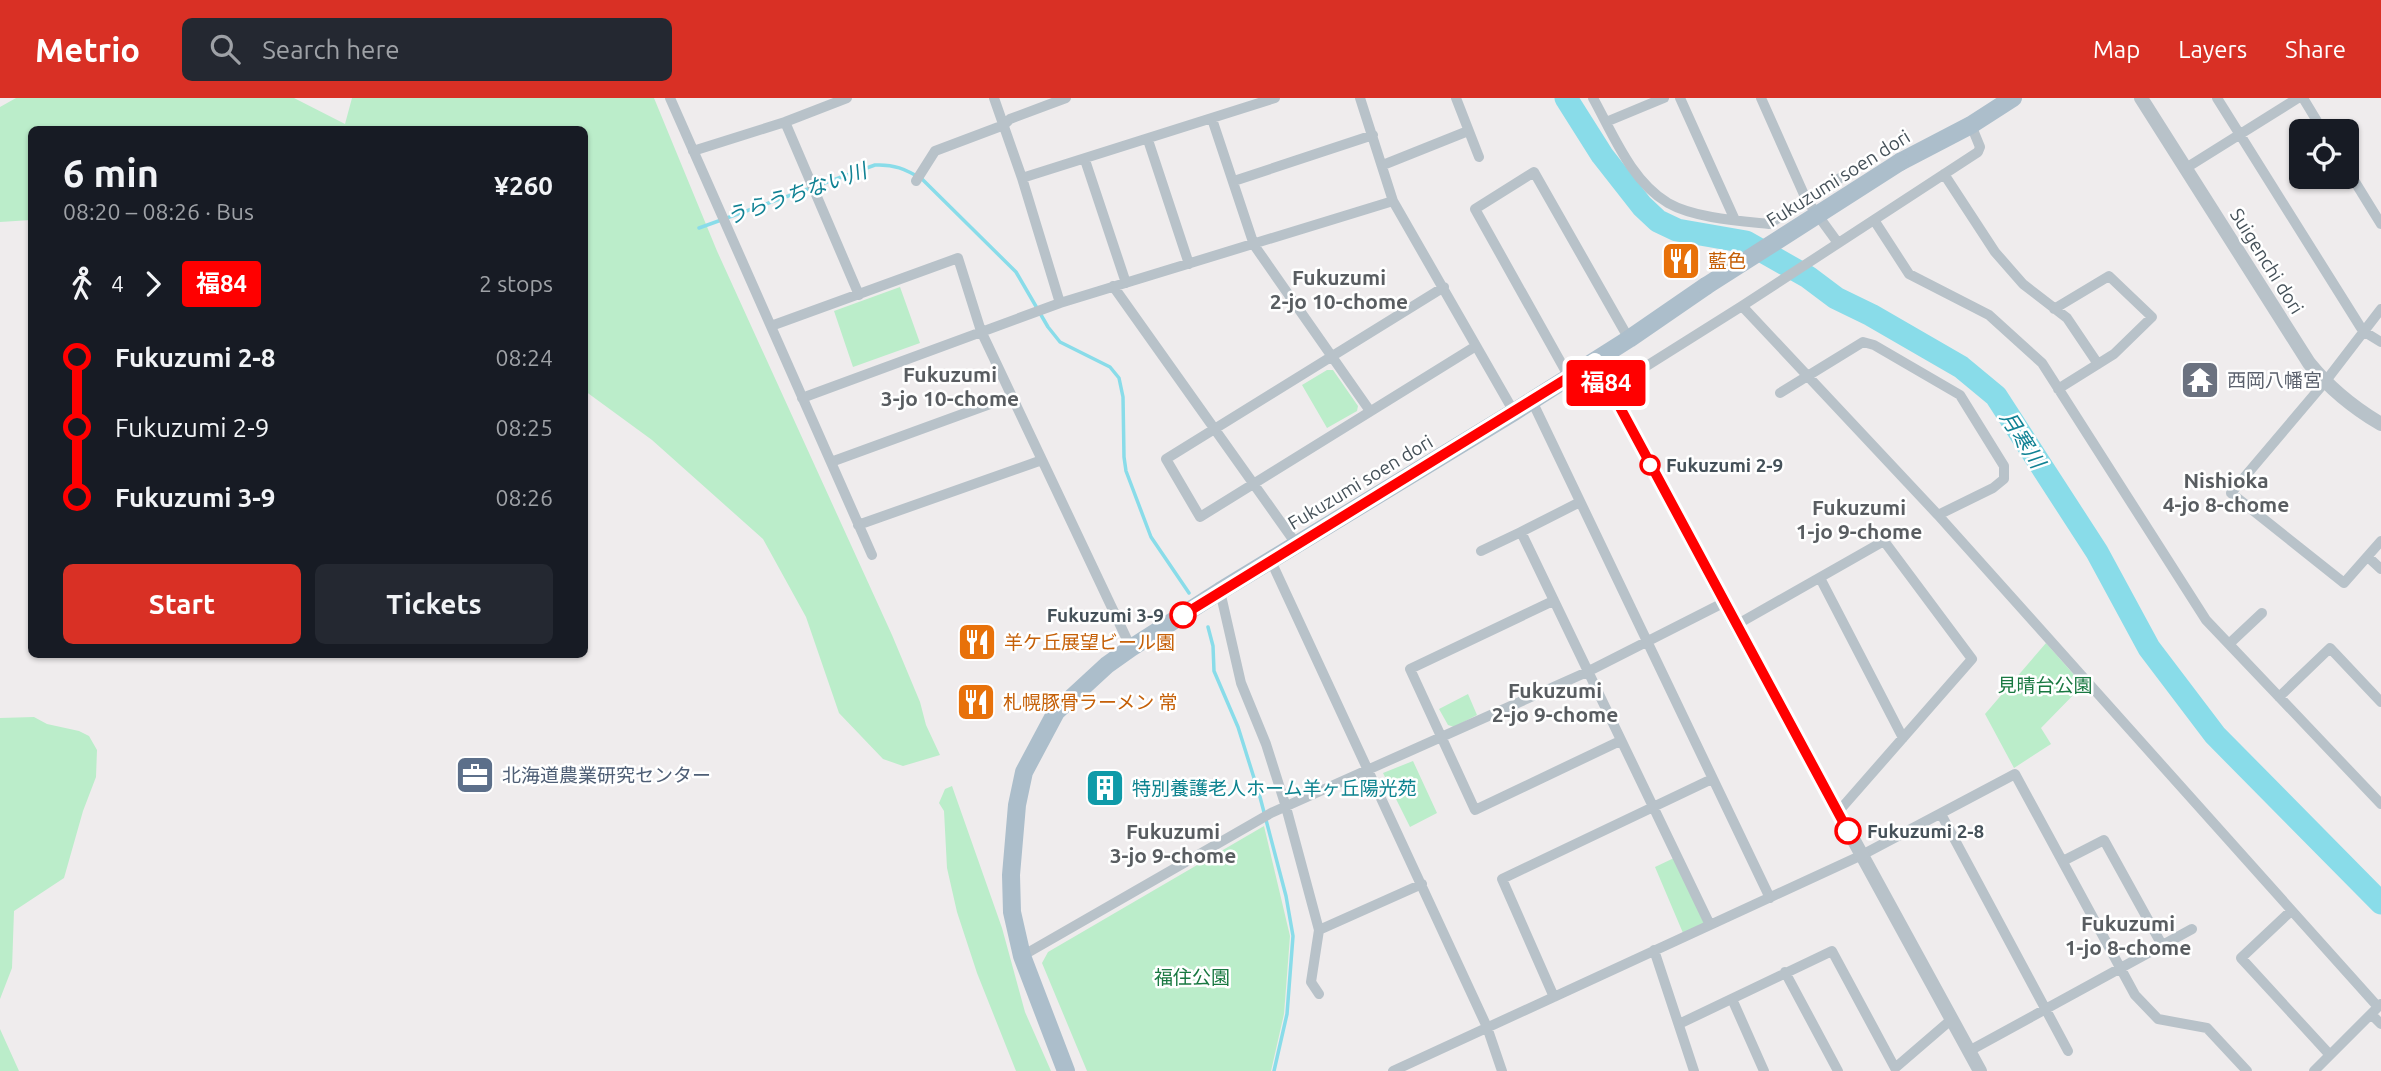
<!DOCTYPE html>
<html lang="en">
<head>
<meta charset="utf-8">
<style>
	body { margin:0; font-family:Ubuntu,"Noto Sans JP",sans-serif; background:#242831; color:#f1f3f6; height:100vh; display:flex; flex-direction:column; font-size:26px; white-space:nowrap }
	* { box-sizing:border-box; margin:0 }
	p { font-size:23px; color:#9ea1a6 }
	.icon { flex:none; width:38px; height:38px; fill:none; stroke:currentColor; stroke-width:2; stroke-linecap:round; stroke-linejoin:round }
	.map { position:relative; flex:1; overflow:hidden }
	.panel { position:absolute; left:28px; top:28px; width:560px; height:532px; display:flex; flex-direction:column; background:#171b24; border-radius:10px; box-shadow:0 2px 5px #0004 }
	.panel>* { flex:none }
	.badge { padding:0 14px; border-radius:5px; font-size:24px; line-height:46px }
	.buttons { position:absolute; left:2289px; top:21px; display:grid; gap:14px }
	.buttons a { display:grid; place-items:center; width:70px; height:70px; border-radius:10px; background:#171b24; box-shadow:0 2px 5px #0004; font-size:35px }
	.map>.badge { position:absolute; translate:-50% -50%; box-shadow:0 0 0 4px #fff }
	.legs { display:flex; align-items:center; gap:10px; height:77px; padding:0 35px; font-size:23px }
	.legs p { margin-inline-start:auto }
	.summary { display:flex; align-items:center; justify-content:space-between; height:119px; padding:0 35px }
	h1 { font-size:38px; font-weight:600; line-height:52px }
	.cta { display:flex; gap:14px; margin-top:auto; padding:14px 35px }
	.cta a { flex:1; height:80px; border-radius:10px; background:#d93025; color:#fff; font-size:28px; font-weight:600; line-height:80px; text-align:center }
	.cta a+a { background:#242831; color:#f1f3f6 }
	ul { padding:0 35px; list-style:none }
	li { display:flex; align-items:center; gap:24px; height:70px; font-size:26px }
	li i { display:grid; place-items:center; width:10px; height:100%; margin:0 9px; background:currentColor }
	li i::after { content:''; width:18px; height:18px; margin:-9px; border:5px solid; border-radius:50%; background:#171b24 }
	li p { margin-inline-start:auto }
	li:first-child i { background:linear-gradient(#0000 50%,currentColor 0) }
	li:last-child i { background:linear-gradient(currentColor 50%,#0000 0) }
	header { display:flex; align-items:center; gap:42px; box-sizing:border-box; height:98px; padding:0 35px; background:#d93025; color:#fff }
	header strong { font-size:33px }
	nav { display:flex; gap:38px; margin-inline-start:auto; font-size:24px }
	.search { width:490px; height:63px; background:#242831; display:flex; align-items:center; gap:18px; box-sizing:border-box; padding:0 24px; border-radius:10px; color:#9ea1a6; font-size:26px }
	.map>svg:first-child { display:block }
	.green { fill:#bbedca }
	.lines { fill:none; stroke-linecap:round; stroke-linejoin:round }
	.stream { stroke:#89dce9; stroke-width:3.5 }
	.river { stroke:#89dce9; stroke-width:23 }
	.minor { stroke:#b8c2c9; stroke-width:10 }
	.tertiary { stroke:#b8c2c9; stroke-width:14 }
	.primary { stroke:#acbecb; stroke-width:18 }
	.primary-bridge { stroke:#acbecb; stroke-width:18 }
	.line-1-casing { stroke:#fff; stroke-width:16 }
	.line-1 { stroke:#f00; stroke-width:10 }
	.stop-1-dot { fill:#fff; stroke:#f00; stroke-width:3.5 }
	.labels { text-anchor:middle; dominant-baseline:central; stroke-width:5; stroke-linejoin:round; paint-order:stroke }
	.street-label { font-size:19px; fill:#455159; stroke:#fff }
	.food-label { font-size:19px; fill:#c56008; stroke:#fff; text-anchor:start }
	.worship-label { font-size:19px; fill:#5b616d; stroke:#fff; text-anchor:start }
	.stop-label { font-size:19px; font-weight:bold; fill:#455159; stroke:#fff; text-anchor:start }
	.park-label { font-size:19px; fill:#197841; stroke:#fff }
	.service-label { font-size:19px; fill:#4e5e75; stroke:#fff; text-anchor:start }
	.culture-label { font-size:19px; fill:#0d838f; stroke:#fff; text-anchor:start }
	.water-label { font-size:21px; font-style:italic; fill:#108294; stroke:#fff }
	.neighbourhood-label { font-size:21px; font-weight:bold; fill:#595d61; stroke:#fff }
</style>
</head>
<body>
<header>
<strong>Metrio</strong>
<div class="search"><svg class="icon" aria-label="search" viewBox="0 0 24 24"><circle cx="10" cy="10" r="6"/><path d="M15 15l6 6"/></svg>Search here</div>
<nav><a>Map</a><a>Layers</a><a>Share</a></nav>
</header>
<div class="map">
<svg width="2381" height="973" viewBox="0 0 2381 973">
	<rect width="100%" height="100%" fill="#efeced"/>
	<path class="green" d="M16 0H294L345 26 352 0H654L717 153 892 537 920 604 926 627 940 657 903 668 883 661 839 615 806 519 763 441 652 342 585 293 584 32H32L31 122 0 124V9Z
		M900 189 920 245 853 269 834 213Z
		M1327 272H1333L1358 308 1357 313 1327 330 1302 287Z
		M2046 545 2083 587 2041 630 2051 646 2014 670 1985 616Z
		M1468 596 1477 617 1454 629 1448 627 1439 611Z
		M34 619 47 626 79 633 89 638 97 652 96 679 83 713 64 780 14 813 12 870 0 901V620Z
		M1413 663 1437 715 1410 729 1383 675Z
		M952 688 1002 830 1025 914 1051 973H1016L977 875 957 814 947 770 944 713 939 705 945 691Z
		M1264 728 1290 838 1284 916 1271 973H1087L1042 865 1048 854Z
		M1674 760 1705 827 1683 835 1655 769Z
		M0 931 19 973H0Z"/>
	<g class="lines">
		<path class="stream" d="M699 130 875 67C894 66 905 71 922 81L1016 174 1048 229 1060 244 1110 269 1119 280 1123 299 1124 359 1126 373 1151 439 1189 495
			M1208 529 1213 548 1214 573 1238 629 1260 699 1286 798 1293 838 1287 916 1274 973"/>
		<path class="river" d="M1566 0 1602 57 1642 108 1658 123 1677 132 1746 144 1808 179 1836 200 1871 217 1961 269 1996 298 2097 454 2149 550 2215 637 2381 805"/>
		<path class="minor" d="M670 0 872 457
			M994 0 1022 80 1060 205
			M1360 0 1393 103 1514 314
			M1456 0 1479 59
			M1593 0C1613 36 1631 83 1668 105 1694 120 1740 123 1769 126L1854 71
			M1680 0 1735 122
			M1761 0 1806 101 1838 145
			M2217 0 2363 233 2381 244
			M2303 0 2323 33
			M1212 21 1254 147 1370 313
			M785 24 859 197
			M1606 24 1664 0
			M1148 42 1189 166
			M693 53 785 24 847 0
			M1085 62 1126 185
			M1383 67 1468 33
			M2186 70 2298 0
			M2347 71 2381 126
			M1944 76 1995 154 2023 186 2067 220 2098 266
			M1022 80 1275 0
			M916 83 935 53 1004 27 1010 21 1066 0
			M1234 83 1373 37
			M1874 122 1909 176 1989 217 2042 265 2206 522 2381 706
			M1113 188 1297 447
			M1444 189 1166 361 1200 419 1476 248
			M1742 208 1938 417 2378 909
			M2054 211 2109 178 2152 219 2114 256 2058 291
			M2381 211 2325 284 2231 395 2344 485 2381 443
			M771 228 958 160 981 233 1131 550
			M1569 279 1475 111 1534 74 1629 241
			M1610 291 1742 208 1978 54 1980 49 1971 27
			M1780 295 1863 244 1874 247 1960 297 2004 368V381L1993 390 1938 417
			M802 300 1060 205 1393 103
			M1532 303 1770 800
			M831 364 1012 298
			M1580 404 1521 434 1710 827
			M858 427 1042 362
			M1481 453 1521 434
			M2368 459 2381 471
			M1271 463 1487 929 1502 973
			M1820 480 1903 640
			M1220 493 1241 585 1266 646 1286 709 1319 832 1311 884 1319 896
			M1553 503 1410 571 1475 712 1620 643
			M1736 527 1884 443 1972 561 1838 714
			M2229 546 2262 515
			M2279 599 2330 550 2381 604
			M1941 716 2068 953
			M2063 763 2104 742 2162 847
			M2291 813 2241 860 2330 957
			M1319 832 1422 786
			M1654 852 1694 973
			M1022 858 1271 715 1587 574 1725 504
			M1785 874 1838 973
			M1554 899 1502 781 1712 681
			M1732 901 1764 973
			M2371 916 2381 926
			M1679 926 1832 853 1895 970 1952 921
			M1969 953 2192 831
			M1393 973 1862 757 2015 676 2135 897 2158 921 2207 930 2247 973
			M2314 973 2381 906"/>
		<path class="tertiary" d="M2141 0 2309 265C2330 291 2352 309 2381 326
			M1595 263 1736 527 1980 973"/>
		<path class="primary" d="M1900 64 1971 27 2013 0
			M1066 973 1022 858 1012 814 1011 777 1017 707 1024 674 1056 614 1107 567 1131 550 1220 493 1514 314 1629 241 1706 188"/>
		<path class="primary-bridge" d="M1706 188 1900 64"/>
	</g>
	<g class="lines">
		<g class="line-1-casing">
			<path id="line-1" d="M1183 517 1595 263 1848 733"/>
		</g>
		<use href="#line-1" class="line-1"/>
	</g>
	<defs>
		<g id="restaurant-square" transform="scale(2.0125)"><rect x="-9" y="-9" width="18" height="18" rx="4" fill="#e8710a" stroke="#fff"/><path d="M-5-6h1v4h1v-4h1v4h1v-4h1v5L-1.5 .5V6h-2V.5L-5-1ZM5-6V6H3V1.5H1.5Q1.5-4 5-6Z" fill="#fff"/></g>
		<g id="temple-square" transform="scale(2.0125)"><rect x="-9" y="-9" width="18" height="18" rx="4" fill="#6b7280" stroke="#fff"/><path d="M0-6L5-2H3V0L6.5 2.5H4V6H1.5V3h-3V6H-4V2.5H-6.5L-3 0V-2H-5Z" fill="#fff"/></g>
		<g id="office-square" transform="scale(2.0125)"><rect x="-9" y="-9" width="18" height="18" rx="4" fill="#5c6f8a" stroke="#fff"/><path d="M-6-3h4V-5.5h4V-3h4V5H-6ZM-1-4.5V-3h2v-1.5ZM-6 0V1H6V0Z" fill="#fff"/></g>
		<g id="building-square" transform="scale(2.0125)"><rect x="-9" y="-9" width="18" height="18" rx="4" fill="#0f9aa8" stroke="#fff"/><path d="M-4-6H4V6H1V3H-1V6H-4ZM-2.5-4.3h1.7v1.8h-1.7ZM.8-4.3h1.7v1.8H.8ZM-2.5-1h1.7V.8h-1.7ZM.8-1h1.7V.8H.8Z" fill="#fff"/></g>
	</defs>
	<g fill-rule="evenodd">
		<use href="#restaurant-square" x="1681" y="163"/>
		<use href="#temple-square" x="2200" y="282"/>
		<use href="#restaurant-square" x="977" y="544"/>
		<use href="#restaurant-square" x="976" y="604"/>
		<use href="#office-square" x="475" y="677"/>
		<use href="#building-square" x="1105" y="690"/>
	</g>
	<g class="stop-1-dot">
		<circle cx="1650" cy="367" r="9"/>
		<circle cx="1183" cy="517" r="12"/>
		<circle cx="1848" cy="733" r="12"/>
	</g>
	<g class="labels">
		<g class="street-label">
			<text transform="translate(1838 80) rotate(-32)">Fukuzumi soen dori</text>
			<text transform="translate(2267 163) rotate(58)">Suigenchi dori</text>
			<text transform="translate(1360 384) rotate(-31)">Fukuzumi soen dori</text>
		</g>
		<g class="food-label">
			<text x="1708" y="163">藍色</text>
			<text x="1004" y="544">羊ケ丘展望ビール園</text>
			<text x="1003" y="604">札幌豚骨ラーメン 常</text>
		</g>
		<g class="worship-label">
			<text x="2227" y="282">西岡八幡宮</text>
		</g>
		<g class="stop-label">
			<text x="1666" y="367">Fukuzumi 2-9</text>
			<text x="1164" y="517" text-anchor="end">Fukuzumi 3-9</text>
			<text x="1867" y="733">Fukuzumi 2-8</text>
		</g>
		<g class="park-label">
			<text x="2045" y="587">見晴台公園</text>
			<text x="1192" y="879">福住公園</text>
		</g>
		<g class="service-label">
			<text x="502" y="677">北海道農業研究センター</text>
		</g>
		<g class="culture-label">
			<text x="1132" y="690">特別養護老人ホーム羊ヶ丘陽光苑</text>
		</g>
		<g class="water-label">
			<text transform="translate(796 95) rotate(-19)">うらうちない川</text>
			<text transform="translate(2023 341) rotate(57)">月寒川</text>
		</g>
		<g class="neighbourhood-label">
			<text x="1339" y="179">Fukuzumi<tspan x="1339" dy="24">2-jo 10-chome</tspan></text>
			<text x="950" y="276">Fukuzumi<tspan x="950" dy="24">3-jo 10-chome</tspan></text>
			<text x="2226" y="382">Nishioka<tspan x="2226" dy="24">4-jo 8-chome</tspan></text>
			<text x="1859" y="409">Fukuzumi<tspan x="1859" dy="24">1-jo 9-chome</tspan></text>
			<text x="1555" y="592">Fukuzumi<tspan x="1555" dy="24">2-jo 9-chome</tspan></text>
			<text x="1173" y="733">Fukuzumi<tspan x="1173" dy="24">3-jo 9-chome</tspan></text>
			<text x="2128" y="825">Fukuzumi<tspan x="2128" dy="24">1-jo 8-chome</tspan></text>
		</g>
	</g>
</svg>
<div class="buttons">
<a><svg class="icon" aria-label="locate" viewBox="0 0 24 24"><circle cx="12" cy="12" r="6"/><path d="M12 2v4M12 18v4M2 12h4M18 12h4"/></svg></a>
</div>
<b class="badge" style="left:1606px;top:285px;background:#f00;color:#fff">福84</b>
<section class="panel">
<div class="summary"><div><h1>6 min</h1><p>08:20 – 08:26 · Bus</p></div><b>¥260</b></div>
<div class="legs"><svg class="icon" aria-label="walk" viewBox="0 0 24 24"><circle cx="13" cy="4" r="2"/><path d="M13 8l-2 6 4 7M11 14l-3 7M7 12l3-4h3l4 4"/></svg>4<svg class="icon" aria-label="forward" viewBox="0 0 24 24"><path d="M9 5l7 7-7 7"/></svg><b class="badge" style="background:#f00;color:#fff">福84</b><p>2 stops</p></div>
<ul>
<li><i style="color:#f00"></i><b>Fukuzumi 2-8</b><p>08:24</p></li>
<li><i style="color:#f00"></i><span>Fukuzumi 2-9</span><p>08:25</p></li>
<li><i style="color:#f00"></i><b>Fukuzumi 3-9</b><p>08:26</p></li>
</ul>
<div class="cta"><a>Start</a><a>Tickets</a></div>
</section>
</div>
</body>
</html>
